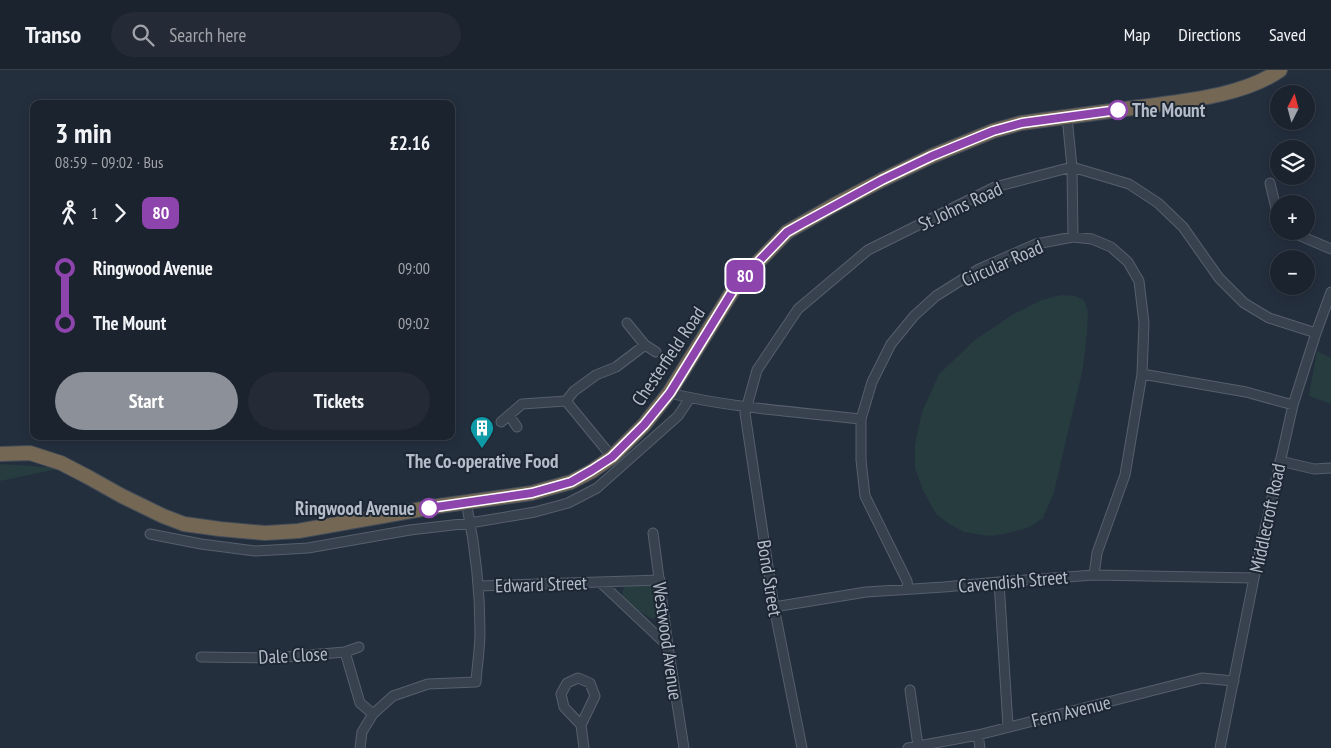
<!DOCTYPE html>
<html lang="en">
<head>
<meta charset="utf-8">
<style>
	body { margin:0; font-family:"PT Sans Narrow",sans-serif; background:#242b36; color:#f1f3f6; height:100vh; display:flex; flex-direction:column; font-size:19px; white-space:nowrap }
	* { box-sizing:border-box; margin:0 }
	p { font-size:16px; color:#a0a4aa }
	.icon { flex:none; width:28px; height:28px; fill:none; stroke:currentColor; stroke-width:2; stroke-linecap:round; stroke-linejoin:round }
	.map { position:relative; flex:1; overflow:hidden }
	.panel { position:absolute; left:30px; top:30px; width:425px; height:340px; display:flex; flex-direction:column; background:#1b232e; border-radius:10px; box-shadow:0 2px 12px #0003,0 0 0 1px #39404a }
	.panel>* { flex:none }
	.badge { padding:0 10px; border-radius:8px; font-size:18px; line-height:32px }
	.needle { width:32px; rotate:6deg }
	.fabs { position:absolute; left:1270px; top:15px; display:grid; gap:10px }
	.fabs a { display:grid; place-items:center; width:45px; height:45px; border-radius:50%; background:#1b232e; box-shadow:0 2px 12px #0003,0 0 0 1px #39404a; font-size:25px }
	.map>.badge { position:absolute; translate:-50% -50%; box-shadow:0 0 0 2px #fff }
	.legs { display:flex; align-items:center; gap:8px; height:55px; padding:0 25px; font-size:16px }
	.legs p { margin-inline-start:auto }
	.head { display:flex; align-items:center; justify-content:space-between; height:85px; padding:0 25px }
	h1 { font-size:28px; font-weight:800; line-height:38px }
	.action { display:flex; gap:10px; margin-top:auto; padding:10px 25px }
	.action a { flex:1; height:58px; border-radius:30px; background:#8c9099; color:#fff; font-size:20px; font-weight:800; line-height:58px; text-align:center }
	.action a+a { background:#242b36; color:#f1f3f6 }
	ul { padding:0 25px; list-style:none }
	li { display:flex; align-items:center; gap:18px; height:55px; font-size:19px }
	li i { display:grid; place-items:center; width:8px; height:100%; margin:0 6px; background:currentColor }
	li i::after { content:''; width:12px; height:12px; margin:-6px; border:4px solid; border-radius:50%; background:#1b232e }
	li p { margin-inline-start:auto }
	li:first-child i { background:linear-gradient(#0000 50%,currentColor 0) }
	li:last-child i { background:linear-gradient(currentColor 50%,#0000 0) }
	header { display:flex; align-items:center; gap:30px; box-sizing:border-box; height:70px; padding:0 25px; background:#1b232e; border-bottom:1px solid #39404a }
	header strong { font-size:24px }
	nav { display:flex; gap:28px; margin-inline-start:auto; font-size:18px }
	.search { width:350px; height:45px; background:#242b36; display:flex; align-items:center; gap:12px; box-sizing:border-box; padding:0 18px; border-radius:28px; color:#a0a4aa; font-size:19px }
	.map>svg:first-child { display:block }
	.green { fill:#263c3f }
	.lines { fill:none; stroke-linecap:round; stroke-linejoin:round }
	.minor-casing { stroke:#565f6c; stroke-width:11 }
	.highway-casing { stroke:#434c59; stroke-width:16 }
	.minor { stroke:#38414e; stroke-width:9 }
	.highway { stroke:#746855; stroke-width:14 }
	.line-1-casing { stroke:#fff; stroke-width:11 }
	.line-1 { stroke:#8e44ad; stroke-width:8 }
	.stop-1-dot { fill:#fff; stroke:#8e44ad; stroke-width:2.5 }
	.labels { text-anchor:middle; dominant-baseline:central; stroke-width:4; stroke-linejoin:round; paint-order:stroke }
	.stop-label { font-size:19px; font-weight:bold; fill:#b4bcc9; stroke:#1d2633; text-anchor:start }
	.street-label { font-size:19px; fill:#b4bcc9; stroke:#1d2633 }
	.poi-label { font-size:19px; font-weight:bold; fill:#b4bcc9; stroke:#1d2633 }
</style>
</head>
<body>
<header>
<strong>Transo</strong>
<div class="search"><svg class="icon" aria-label="search" viewBox="0 0 24 24"><circle cx="10" cy="10" r="6"/><path d="M15 15l6 6"/></svg>Search here</div>
<nav><a>Map</a><a>Directions</a><a>Saved</a></nav>
</header>
<div class="map">
<svg width="1331" height="678" viewBox="0 0 1331 678">
	<rect width="100%" height="100%" fill="#242f3e"/>
	<path class="green" d="M1061 225 1075 226 1084 230 1088 242 1087 262 1083 298 1054 422 1043 448 1030 457 1004 464 989 466 964 462 949 454 936 444 923 420 915 398V374L922 342 939 304 975 270 1012 245 1042 230Z
		M1317 281 1331 288V334L1309 326Z
		M0 394 63 398 0 411Z
		M633 515H652L656 519 660 542 656 547 653 549C646 546 624 532 623 526 622 523 623 520 624 517Z"/>
	<g class="lines">
		<g class="minor-casing">
			<path id="minor" d="M1067 47 1072 97 1073 167
				M1270 113 1279 151
				M1289 161 1331 179
				M627 253 645 275 656 282
				M1142 304 1246 322 1293 335
				M669 323C732 338 797 342 861 349
				M566 331 574 321 596 305 616 297 645 275
				M566 331 612 387
				M509 345 517 357
				M501 352 522 334 566 331
				M1280 391 1314 399 1331 398
				M653 463 668 576 684 678
				M150 464 201 474 255 481 308 478 410 460 470 453 535 442 568 433 597 418 678 346 690 328
				M600 512 668 576
				M999 512 1008 656
				M478 516 660 510
				M908 519 907 511 865 426 861 390V349L872 312 891 274 914 246 936 226 979 199 1036 174 1073 167 1092 169 1111 177 1128 192 1139 211 1144 253 1142 304 1125 405 1097 483 1094 505
				M774 537 866 522 944 517 999 512 1094 505 1254 508
				M345 582 359 577
				M201 587 273 588 345 582 360 633 373 644
				M910 620 918 676
				M581 655 564 637 561 624 567 613 578 608 590 613 595 626 581 655 584 678
				M978 665 980 678
				M360 678 362 662 373 644 393 626 428 614 476 612C477 596 480 579 480 562 480 519 475 475 466 432
				M802 678 774 537 745 343 757 300 798 239 868 180 995 117 1072 97 1129 114 1158 133 1183 157 1219 208 1244 233 1269 248 1316 263
				M908 678 978 665 1202 608 1234 611
				M1220 678 1254 508 1293 335 1316 263 1331 222"/>
		</g>
		<g class="highway-casing">
			<path id="highway" d="M0 384 30 383 61 393 88 407 122 426 163 446 184 454 220 459 265 463 298 461 439 436 532 423 571 412 592 401 612 387 644 355 669 323 737 214 787 162 836 134 882 110 932 86 993 61 1021 53C1061 48 1100 42 1140 37 1183 31 1244 26 1280 0"/>
		</g>
		<use href="#minor" class="minor"/>
		<use href="#highway" class="highway"/>
	</g>
	<g class="lines">
		<g class="line-1-casing">
			<path id="line-1" d="M429 438 532 423 571 412 592 400 612 387 644 355 670 323 737 214 787 162 803 153 882 110 932 86 993 61 1022 53 1118 40"/>
		</g>
		<use href="#line-1" class="line-1"/>
	</g>
	<defs>
		<g id="building-pin" transform="scale(1.25)"><path d="M0 17L-7.5 6A9.5 9.5 0 1 1 7.5 6Z" fill="#0f9aa8" stroke="#1d2633"/><path d="M-4-6H4V6H1V3H-1V6H-4ZM-2.5-4.3h1.7v1.8h-1.7ZM.8-4.3h1.7v1.8H.8ZM-2.5-1h1.7V.8h-1.7ZM.8-1h1.7V.8H.8Z" fill="#fff"/></g>
	</defs>
	<g fill-rule="evenodd">
		<use href="#building-pin" x="482" y="358"/>
	</g>
	<g class="stop-1-dot">
		<circle cx="1118" cy="40" r="9"/>
		<circle cx="429" cy="438" r="9"/>
	</g>
	<g class="labels">
		<g class="stop-label">
			<text x="1132" y="40">The Mount</text>
			<text x="415" y="438" text-anchor="end">Ringwood Avenue</text>
		</g>
		<g class="street-label">
			<text transform="translate(960 136) rotate(-25)">St Johns Road</text>
			<text transform="translate(1002 193) rotate(-24)">Circular Road</text>
			<text transform="translate(668 286) rotate(-56)">Chesterfield Road</text>
			<text transform="translate(1267 448) rotate(-78)">Middlecroft Road</text>
			<text transform="translate(770 508) rotate(81)">Bond Street</text>
			<text transform="translate(1013 511) rotate(-5)">Cavendish Street</text>
			<text transform="translate(541 514) rotate(-2)">Edward Street</text>
			<text transform="translate(668 571) rotate(82)">Westwood Avenue</text>
			<text transform="translate(293 585) rotate(-3)">Dale Close</text>
			<text transform="translate(1071 641) rotate(-14)">Fern Avenue</text>
		</g>
		<g class="poi-label">
			<text x="482" y="391">The Co-operative Food</text>
		</g>
	</g>
</svg>
<div class="fabs">
<a><svg class="needle" viewBox="-14 -14 28 28"><path d="M0-13l5 13h-10z" fill="#e53935"/><path d="M0 13l5-13h-10z" fill="#a0a4aa"/></svg></a>
<a><svg class="icon" aria-label="layers" viewBox="0 0 24 24"><path d="M12 4l9 5-9 5-9-5zM3 14l9 5 9-5"/></svg></a>
<a>+</a>
<a>−</a>
</div>
<b class="badge" style="left:745px;top:206px;background:#8e44ad;color:#fff">80</b>
<section class="panel">
<div class="head"><div><h1>3 min</h1><p>08:59 – 09:02 · Bus</p></div><b>£2.16</b></div>
<div class="legs"><svg class="icon" aria-label="walk" viewBox="0 0 24 24"><circle cx="13" cy="4" r="2"/><path d="M13 8l-2 6 4 7M11 14l-3 7M7 12l3-4h3l4 4"/></svg>1<svg class="icon" aria-label="forward" viewBox="0 0 24 24"><path d="M9 5l7 7-7 7"/></svg><b class="badge" style="background:#8e44ad;color:#fff">80</b></div>
<ul>
<li><i style="color:#8e44ad"></i><b>Ringwood Avenue</b><p>09:00</p></li>
<li><i style="color:#8e44ad"></i><b>The Mount</b><p>09:02</p></li>
</ul>
<div class="action"><a>Start</a><a>Tickets</a></div>
</section>
</div>
</body>
</html>
